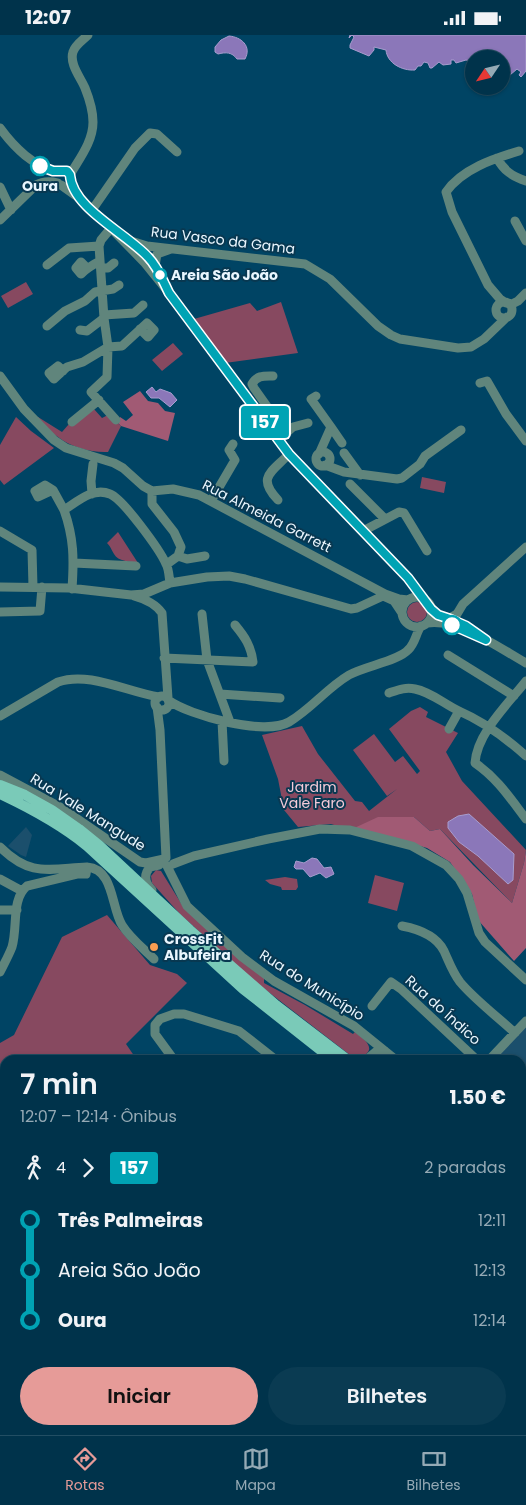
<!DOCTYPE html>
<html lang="pt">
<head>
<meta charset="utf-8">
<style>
	body { margin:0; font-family:Poppins,sans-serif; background:#0a3b52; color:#f1f3f6; height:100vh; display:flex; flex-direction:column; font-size:19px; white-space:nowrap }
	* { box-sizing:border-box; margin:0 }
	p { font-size:16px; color:#95aab5 }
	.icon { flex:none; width:28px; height:28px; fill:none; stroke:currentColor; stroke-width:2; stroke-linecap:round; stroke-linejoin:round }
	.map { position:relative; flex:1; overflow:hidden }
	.side { position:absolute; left:0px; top:1020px; width:526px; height:380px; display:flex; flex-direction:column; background:#00334b; border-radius:15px 15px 0 0; box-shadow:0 1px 4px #0004,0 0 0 1px #224e63 }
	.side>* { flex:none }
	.badge { padding:0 10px; border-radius:4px; font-size:18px; line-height:32px }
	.needle { width:32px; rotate:235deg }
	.controls { position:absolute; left:465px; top:15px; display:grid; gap:10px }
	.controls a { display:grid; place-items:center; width:45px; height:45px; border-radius:50%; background:#00334b; box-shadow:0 1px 4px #0004,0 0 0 1px #224e63; font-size:25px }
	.map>.badge { position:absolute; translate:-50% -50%; box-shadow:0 0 0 2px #fff }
	.legs { display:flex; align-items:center; gap:8px; height:55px; padding:0 20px; font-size:16px }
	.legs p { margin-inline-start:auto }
	.summary { display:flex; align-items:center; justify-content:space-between; height:85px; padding:0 20px }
	h1 { font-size:28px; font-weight:600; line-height:38px }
	.button { display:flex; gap:10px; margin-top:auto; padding:10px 20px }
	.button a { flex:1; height:58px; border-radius:30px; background:#e69b98; color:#111; font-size:20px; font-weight:600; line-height:58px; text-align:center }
	.button a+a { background:#0a3b52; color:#f1f3f6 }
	ul { padding:0 20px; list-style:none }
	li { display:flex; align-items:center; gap:18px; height:50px; font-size:19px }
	li i { display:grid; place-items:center; width:8px; height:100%; margin:0 6px; background:currentColor }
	li i::after { content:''; width:12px; height:12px; margin:-6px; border:4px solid; border-radius:50%; background:#00334b }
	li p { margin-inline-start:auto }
	li:first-child i { background:linear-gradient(#0000 50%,currentColor 0) }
	li:last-child i { background:linear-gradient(currentColor 50%,#0000 0) }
	.status { display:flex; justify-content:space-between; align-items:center; height:35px; padding:0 25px; background:#00334b; direction:ltr }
	.status svg { height:14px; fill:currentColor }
	.menu { display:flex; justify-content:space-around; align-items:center; height:70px; border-top:1px solid #224e63; background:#00334b; font-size:14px; color:#95aab5 }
	.menu a { display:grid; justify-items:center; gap:2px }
	.menu .active { color:#e69b98 }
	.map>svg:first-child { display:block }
	.built { fill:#1b4f6c }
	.green { fill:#874960 }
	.forest { fill:#a15a74 }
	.water { fill:#8b77b9; stroke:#a89dce }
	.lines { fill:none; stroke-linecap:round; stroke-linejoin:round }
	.minor { stroke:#60857c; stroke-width:9 }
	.major { stroke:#7acab8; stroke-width:10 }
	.line-1-casing { stroke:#fff; stroke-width:11 }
	.line-1 { stroke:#00a3b4; stroke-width:8 }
	.stop-1-dot { fill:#fff; stroke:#00a3b4; stroke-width:2.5 }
	.poi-dot { fill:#fb9e51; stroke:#083851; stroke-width:2 }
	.labels { text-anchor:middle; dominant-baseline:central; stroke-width:4; stroke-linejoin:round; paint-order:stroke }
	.stop-label { font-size:14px; font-weight:bold; fill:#eaf6fe; stroke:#083851 }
	.street-label { font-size:14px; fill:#eaf6fe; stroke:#083851 }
	.park-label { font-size:14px; fill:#f6cbd9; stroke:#083851 }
	.poi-label { font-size:14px; font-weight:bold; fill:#eaf6fe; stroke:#083851; text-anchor:start }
</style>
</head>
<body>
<div class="status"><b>12:07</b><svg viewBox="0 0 49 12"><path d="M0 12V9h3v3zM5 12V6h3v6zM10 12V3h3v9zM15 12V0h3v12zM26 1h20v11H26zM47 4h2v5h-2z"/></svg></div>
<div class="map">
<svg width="526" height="1400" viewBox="0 0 526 1400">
	<rect width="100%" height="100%" fill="#004464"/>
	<path class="built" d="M26 792 32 800 26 822 21 820 8 811Z
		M526 990V1068L521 1073V1025H494Z"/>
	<path class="green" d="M26 247 33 259 8 273 1 261Z
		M281 267 298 318 225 328 194 284 250 268 257 276Z
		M173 308 183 319 162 336 152 325Z
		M93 373 102 383 108 380 121 391 108 417C92 418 70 412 58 402 50 397 44 390 37 383L38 382 62 397 69 389Z
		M16 382 31 396 54 413 4 450 0 445V410Z
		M422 442 446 447 444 458 420 453Z
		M118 497 138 528C130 526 118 527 114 519 111 514 111 512 107 508Z
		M407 577a10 10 0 1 1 20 0a10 10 0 1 1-20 0Z
		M420 672 428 677 426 682 458 698 446 717 462 746 526 815 524 828 512 868 440 794 430 796 414 782 350 795 331 789 298 792 284 775 278 744 262 700 302 691 318 719 355 766 362 767 369 776 397 754 387 761 353 715 374 699 395 727 403 721 417 739 420 736 389 694 411 676Z
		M156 835 161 836 184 873 264 942V948L305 970 353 999 355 997C366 1005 379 1016 358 1023L350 1020 249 942 180 879 152 848 151 841Z
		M375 840 404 848 397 876 368 868Z
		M285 842 297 844 298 852 296 855H282L281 852 270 849 265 845Z
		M107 880 150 930 177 939 187 948 126 1009 137 1025H5V1218L0 1223V1008L14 1000 62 902Z
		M0 1280H5V1346L0 1347Z"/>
	<path class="forest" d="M140 356 148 366 158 368 165 376 175 378 168 406 121 391 117 387 120 382 126 386 133 380 123 367Z
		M378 782H414L430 796 440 794 473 830 512 868 524 828 526 815V913L514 926 478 885 472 859 450 827 427 813 382 800 350 795Z"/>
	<path class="water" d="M350 0H526V36L521 42 519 40 521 37 517 34 510 40 501 37V24H474V27L466 25 456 28 454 25H451V29L443 30 439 27 432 33H430L428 28 424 27 421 31H418L415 35C402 36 387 28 386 15L374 12V15L369 21 350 13V10L354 2 352 0 349 3Z
		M229 1C241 2 252 11 245 24H237C232 17 226 17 218 19L215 17V12L221 5Z
		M152 352 156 357 160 354 171 358 177 365 170 372 159 363H151L146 357Z
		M469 779 514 819 513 845 508 849 478 821 459 807 448 793V787L458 781Z
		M312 823 317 824 324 833 331 832 334 839 326 843 320 838 310 842 303 834H296L294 832 296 826 304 828Z"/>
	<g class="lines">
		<path class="minor" d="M0 93C13 111 35 134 58 136
			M497 123C504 136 512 141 526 146
			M70 140C79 124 93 107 93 87 93 77 89 63 85 53 81 43 69 29 73 17 75 10 83 5 88 0
			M61 150 82 165 100 182 144 227 169 258 289 419 408 543 425 564
			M0 152 11 175
			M92 175 135 113 150 98 157 99 177 117
			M0 185 36 150C43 146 50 146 58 148
			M515 186 526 206
			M111 193 101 205 99 211 104 283 108 312 107 342 91 357 116 385
			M131 206 147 211 305 229 330 244 378 291 391 300 400 304 458 313 471 312 484 304 507 282
			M134 208 154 228 162 243
			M47 230 69 213 99 211
			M155 231 157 219 171 214
			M87 233 81 227 76 233 81 239C87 233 92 230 100 226
			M101 233H108L114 228
			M496 275a8 8 0 1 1 16 0a8 8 0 1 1-16 0Z
			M506 268 500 264 488 250 452 177 446 157C462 134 493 124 519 116
			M510 270 518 266 526 258
			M104 280 134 278 143 270
			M47 291 65 276 85 266 95 257 113 254 119 250
			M80 295 87 296 104 283
			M63 336 58 331 49 338 54 344 67 332 83 327 108 312 122 311 147 288 154 295 148 302 140 294
			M0 341 24 374 54 405 66 413 114 428 123 433 143 451 152 456 173 454 199 460 385 559 399 564 408 565
			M273 341C264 341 257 340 252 349L254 353 286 398
			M480 348 487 346 506 379 526 406
			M316 361 311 364 331 392 319 419
			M72 387 99 365
			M331 392 342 408
			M284 400 293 392 308 388
			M316 424a7 7 0 1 1 14 0a7 7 0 1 1-14 0Z
			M344 418 360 440
			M325 430 344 437 397 444 402 443 420 429 425 421 461 395
			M350 449 385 484
			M53 455 38 462 35 456 45 450 53 455 64 475
			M152 456V469L174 497 181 512 178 521 167 529
			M92 459 91 446 93 429
			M278 465C256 442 272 437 289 419
			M211 466 235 425 229 415 233 409
			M0 496 32 515 33 552
			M363 496 399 477 404 478 427 516
			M178 521 187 524 205 521
			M74 528 136 531
			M0 552 69 553 131 560 144 559 170 548 207 542 229 541 245 544 351 574 357 573 383 561 394 566 402 578
			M72 554C74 524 74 503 64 475 78 466 93 452 110 459 123 464 160 515 166 529 169 534 169 542 170 548
			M134 561C145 564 155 568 162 578L168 663
			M402 577a15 15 0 1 1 30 0a15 15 0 1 1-30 0Z
			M0 577 40 576 42 552
			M202 579 207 625 230 687
			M450 583 457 579 463 569 526 512
			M427 588C459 583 499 613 526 628
			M448 620 514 661
			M164 623 253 627C251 611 245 602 235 590
			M526 646C508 669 477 698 475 728 497 743 510 763 526 784
			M389 658C398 655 405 652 415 654 431 657 444 669 459 676 484 687 506 703 526 721
			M220 659 280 663
			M155 668a7 7 0 1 1 14 0a7 7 0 1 1-14 0Z
			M168 665C190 681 265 701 289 687 311 674 327 653 349 640 365 631 398 626 408 615 415 609 416 598 421 591
			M157 672 160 695 166 823
			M0 681 58 647C89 636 127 657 159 662
			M222 686 224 726
			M449 694 459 676
			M0 740 60 772 140 827 146 828 164 824
			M0 812C30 842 48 834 87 832 114 834 111 872 122 890 130 903 144 914 154 924
			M173 829 194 821 268 804 320 794 350 795 412 811 446 830 459 844 467 858 479 898 485 907 526 945
			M167 831 187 871 242 922 274 946 354 991 396 1025
			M0 844 22 856
			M152 855C145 848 143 840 150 832L159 830
			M0 875H17
			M402 891C418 894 436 900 444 916 449 927 453 938 460 947 474 964 499 983 515 998
			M0 937C4 929 9 920 12 912 18 892 11 864 27 851L77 839H86L87 832
			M372 971 391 947 401 954 477 1025
			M174 1025 155 999V990L160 984 174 979H184L239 996 276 1025
			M366 1025 378 1015 385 1016
			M489 1025 526 986
			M521 1094 526 1089
			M521 1130 526 1134
			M521 1268 526 1264
			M0 1275H5
			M521 1291 526 1293
			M521 1338 526 1336
			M109 1395 110 1400
			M168 1395 169 1400
			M187 1395V1400
			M204 1395V1400
			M265 1395V1400
			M458 1395 459 1400
			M250 1400V1395
			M383 1400 387 1395"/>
		<path class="major" d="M0 750 25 760 52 775 79 794 100 811 190 895 276 970 348 1025
			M0 759C32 774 60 789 87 811L243 954 333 1025
			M521 1149 526 1152
			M521 1161 526 1164"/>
	</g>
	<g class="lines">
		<g class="line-1-casing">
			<path id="line-1" d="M40 131 53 136H67L70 140C72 173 126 198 148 222 158 232 163 246 169 258L289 419 408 543 431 574 438 580 450 584 466 591 486 605 452 590"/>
		</g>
		<use href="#line-1" class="line-1"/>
	</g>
	<g class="stop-1-dot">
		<circle cx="40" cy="131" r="9"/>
		<circle cx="160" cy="240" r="6"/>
		<circle cx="452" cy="590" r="9"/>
	</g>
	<circle class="poi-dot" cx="154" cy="912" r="5"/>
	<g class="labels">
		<g class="stop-label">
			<text x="40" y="151">Oura</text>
			<text x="171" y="240" text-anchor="start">Areia São João</text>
		</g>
		<g class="street-label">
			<text transform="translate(223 205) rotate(7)">Rua Vasco da Gama</text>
			<text transform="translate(267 481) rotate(27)">Rua Almeida Garrett</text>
			<text transform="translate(88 777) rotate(32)">Rua Vale Mangude</text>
			<text transform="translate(312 950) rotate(32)">Rua do Município</text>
			<text transform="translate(443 975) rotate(42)">Rua do Índico</text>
		</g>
		<g class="park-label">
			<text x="312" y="752">Jardim<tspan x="312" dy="16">Vale Faro</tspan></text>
		</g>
		<g class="poi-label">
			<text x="164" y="904">CrossFit<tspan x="164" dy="16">Albufeira</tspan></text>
		</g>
	</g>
</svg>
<div class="controls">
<a><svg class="needle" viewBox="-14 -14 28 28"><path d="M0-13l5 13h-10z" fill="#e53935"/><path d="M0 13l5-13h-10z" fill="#95aab5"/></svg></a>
</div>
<b class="badge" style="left:265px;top:387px;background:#00a3b4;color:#fff">157</b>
<section class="side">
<div class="summary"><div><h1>7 min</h1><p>12:07 – 12:14 · Ônibus</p></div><b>1.50 €</b></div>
<div class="legs"><svg class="icon" aria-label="walk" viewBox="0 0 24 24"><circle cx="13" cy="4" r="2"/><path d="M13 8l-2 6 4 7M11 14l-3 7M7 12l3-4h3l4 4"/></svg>4<svg class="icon" aria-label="forward" viewBox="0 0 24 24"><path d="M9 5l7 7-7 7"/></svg><b class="badge" style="background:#00a3b4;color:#fff">157</b><p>2 paradas</p></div>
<ul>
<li><i style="color:#00a3b4"></i><b>Três Palmeiras</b><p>12:11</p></li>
<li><i style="color:#00a3b4"></i><span>Areia São João</span><p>12:13</p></li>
<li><i style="color:#00a3b4"></i><b>Oura</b><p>12:14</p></li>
</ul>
<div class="button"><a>Iniciar</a><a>Bilhetes</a></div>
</section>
</div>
<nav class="menu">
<a class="active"><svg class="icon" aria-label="directions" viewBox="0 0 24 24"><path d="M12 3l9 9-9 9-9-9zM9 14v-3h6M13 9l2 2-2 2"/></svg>Rotas</a>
<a><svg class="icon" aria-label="map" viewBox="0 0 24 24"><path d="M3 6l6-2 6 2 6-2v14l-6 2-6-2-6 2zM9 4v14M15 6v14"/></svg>Mapa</a>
<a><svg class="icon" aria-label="tickets" viewBox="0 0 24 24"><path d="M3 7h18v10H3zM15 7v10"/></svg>Bilhetes</a>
</nav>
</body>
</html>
